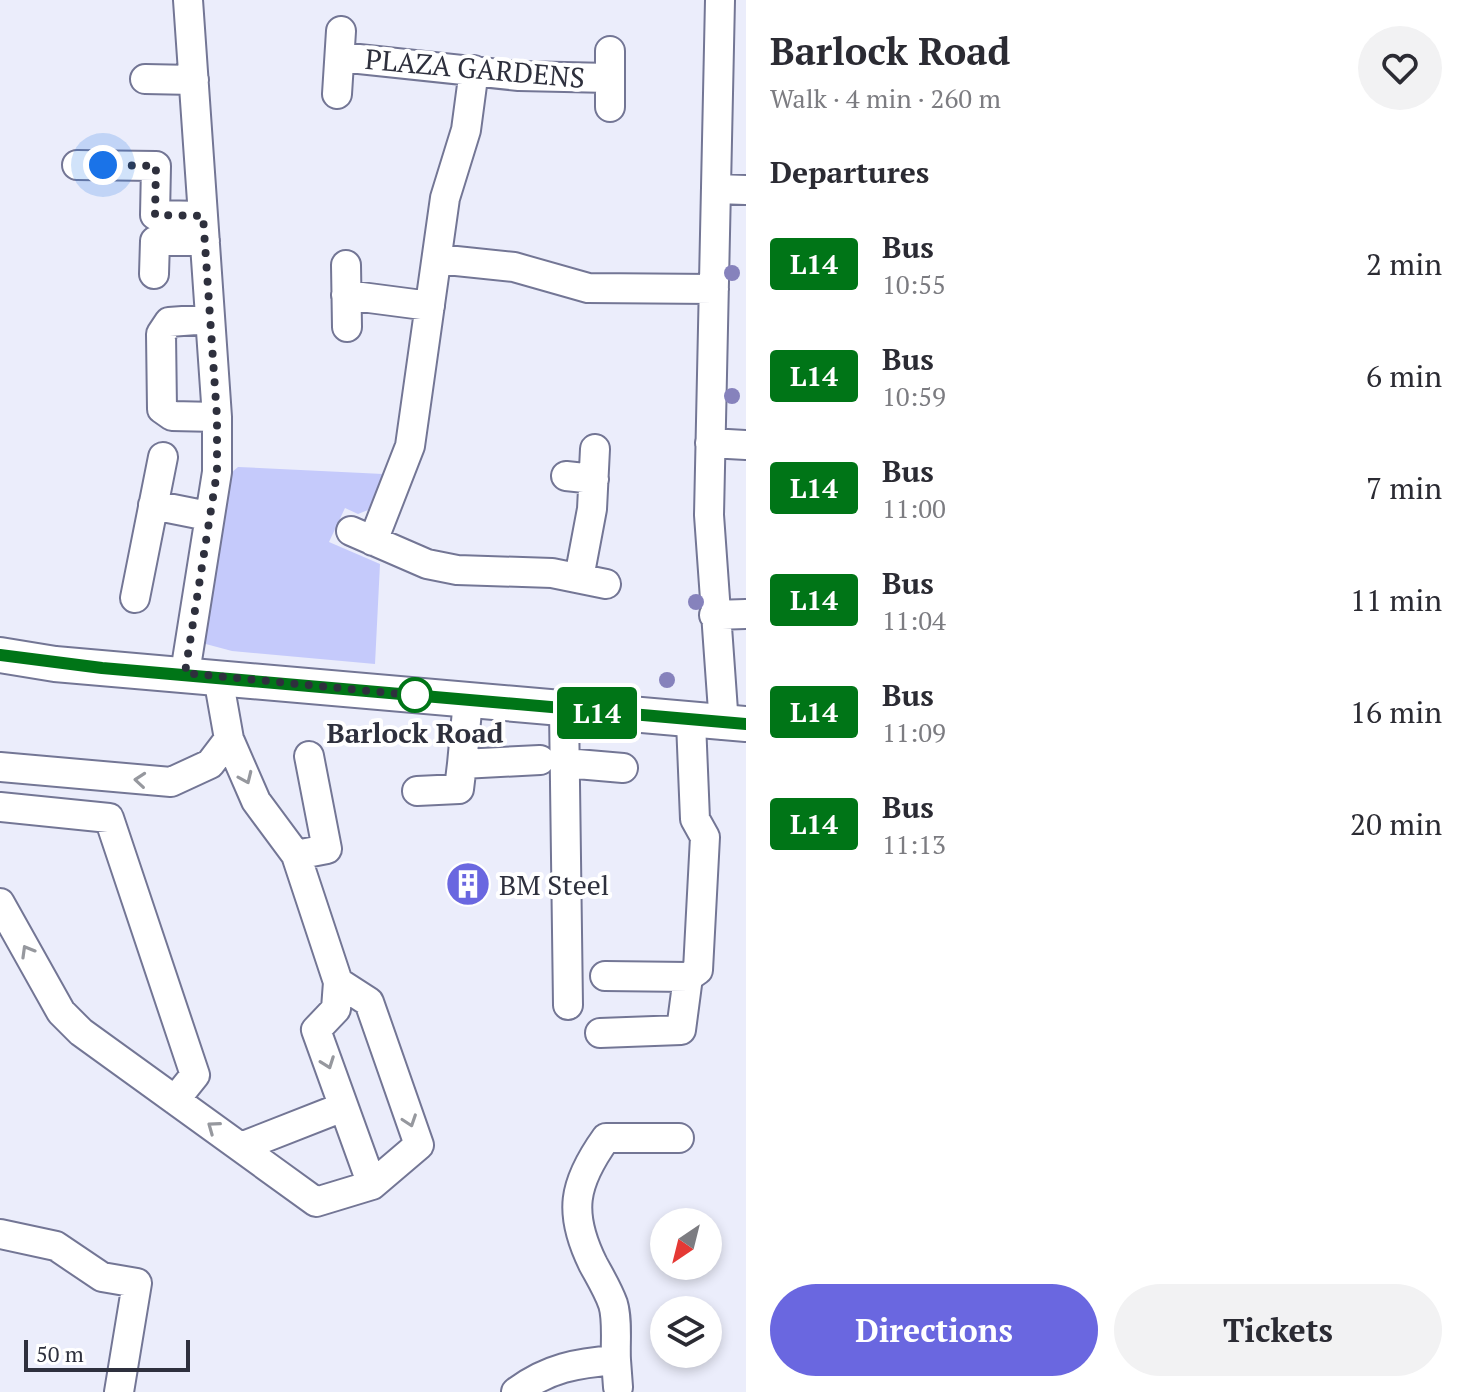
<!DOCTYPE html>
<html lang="en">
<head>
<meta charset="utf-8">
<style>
	body { margin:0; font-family:"PT Serif",serif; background:#f2f2f3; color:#2b2b33; height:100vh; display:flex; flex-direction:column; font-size:30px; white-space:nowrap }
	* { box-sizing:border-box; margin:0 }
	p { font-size:26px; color:#7c7c81 }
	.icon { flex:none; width:44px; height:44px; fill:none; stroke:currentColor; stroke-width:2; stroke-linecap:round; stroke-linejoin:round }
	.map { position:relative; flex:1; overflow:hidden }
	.panel { display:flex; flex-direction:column; background:#fff; width:720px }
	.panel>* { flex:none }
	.badge { padding:0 16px; border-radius:6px; font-size:28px; line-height:52px }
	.needle { width:52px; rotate:215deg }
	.buttons { position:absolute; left:650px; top:1208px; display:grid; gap:16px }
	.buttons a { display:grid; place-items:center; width:72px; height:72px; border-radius:50%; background:#fff; box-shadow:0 4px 12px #0003; font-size:40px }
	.scale { position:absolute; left:24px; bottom:20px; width:166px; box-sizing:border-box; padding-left:8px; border:4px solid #2e303d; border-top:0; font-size:22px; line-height:28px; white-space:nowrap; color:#2e303d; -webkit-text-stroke:6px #fff; paint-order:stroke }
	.you { position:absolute; width:40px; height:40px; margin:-20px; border:6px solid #fff; border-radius:50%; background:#1a73e8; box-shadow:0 0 0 12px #1a73e833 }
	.map>.badge { position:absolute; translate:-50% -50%; box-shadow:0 0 0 4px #fff }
	h2 { padding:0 24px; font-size:30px; line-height:72px }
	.round { display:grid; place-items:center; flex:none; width:84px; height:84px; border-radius:42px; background:#f2f2f3 }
	.overview { display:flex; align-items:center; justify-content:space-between; height:136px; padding:0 24px }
	h1 { font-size:38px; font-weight:600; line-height:60px }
	.action { display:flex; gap:16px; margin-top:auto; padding:16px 24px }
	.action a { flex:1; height:92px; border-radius:48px; background:#6a67e0; color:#fff; font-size:32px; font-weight:600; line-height:92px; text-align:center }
	.action a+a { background:#f2f2f3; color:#2b2b33 }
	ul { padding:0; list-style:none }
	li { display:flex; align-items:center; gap:24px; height:112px; padding:0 24px }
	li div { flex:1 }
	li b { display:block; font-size:30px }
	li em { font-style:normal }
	li .badge { min-width:88px; font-weight:700; text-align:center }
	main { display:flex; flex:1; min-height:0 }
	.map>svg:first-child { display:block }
	.green { fill:#c5cafb }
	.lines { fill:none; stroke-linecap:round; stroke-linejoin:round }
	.minor-casing { stroke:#737695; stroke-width:32 }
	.major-casing { stroke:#737695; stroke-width:38 }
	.minor { stroke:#fff; stroke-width:28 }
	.major { stroke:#fff; stroke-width:34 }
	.tree { fill:#8682bc }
	.oneway { stroke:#96989e }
	.line-casing { stroke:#fff; stroke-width:18 }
	.line { stroke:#007517; stroke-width:12 }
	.walk { stroke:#2e303d; stroke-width:8; stroke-dasharray:0 14.4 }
	.stop-dot { fill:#fff; stroke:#007517; stroke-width:4 }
	.labels { text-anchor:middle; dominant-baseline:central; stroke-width:8; stroke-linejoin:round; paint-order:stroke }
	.street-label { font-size:28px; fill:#2e303d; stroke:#fff }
	.stop-label { font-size:28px; font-weight:bold; fill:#2e303d; stroke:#fff }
	.poi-label { font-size:28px; fill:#2e303d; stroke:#fff; text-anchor:start }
</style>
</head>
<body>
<main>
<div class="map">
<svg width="746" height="1392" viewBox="0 0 746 1392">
	<rect width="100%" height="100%" fill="#ebedfb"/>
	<path class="green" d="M238 467 383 474 368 510 358 514 345 508 329 542 380 564 375 664 232 651 202 643 205 604 231 473Z"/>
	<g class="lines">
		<g class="minor-casing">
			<path id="minor" d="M720 0 709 515 724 725
				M340 57 519 76 610 78
				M145 79 194 80
				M337 94 341 31
				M610 107V51
				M77 165 156 166 155 215 203 216
				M716 189 746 190
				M437 259 514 267 588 288 714 289
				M346 265 347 327
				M154 274 155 241H205
				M346 295 430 306
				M210 319 169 322 161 334 162 409 172 416 217 417
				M710 443 746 445
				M566 476 594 479
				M153 505 208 516
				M351 531 427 564 457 570 552 573 606 584
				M373 541 410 446 445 198 466 130 474 70
				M579 578 592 509 595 449
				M135 598 163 457
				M714 615 746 614
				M185 673 217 472V417L188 0
				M468 700 462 764 540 760
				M564 710 568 1005
				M565 763 623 768
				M0 767 171 782 210 764 229 739
				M417 791 459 789 462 764
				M0 807 109 818 195 1075 175 1100
				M296 855 327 849 309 756
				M0 903 61 1012 81 1032 316 1202 372 1185 316 1030 336 1009 338 982 296 855 256 801 229 739 218 677
				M605 976 688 977 698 970 705 837 695 819 691 722
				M338 982 369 1002 419 1145 372 1185
				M600 1033 681 1030 688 977
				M241 1147 343 1107
				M0 1234 56 1246 102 1277 137 1283 119 1392
				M616 1360 618 1387
				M516 1392C548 1368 577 1363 616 1360 615 1343 618 1320 613 1304 608 1290 600 1277 593 1264 568 1213 573 1184 606 1138H679"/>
		</g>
		<g class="major-casing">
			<path id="major" d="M0 655 55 664 746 724"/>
		</g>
		<use href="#minor" class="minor"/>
		<use href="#major" class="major"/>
	</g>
	<g class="tree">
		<circle cx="732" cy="273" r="8"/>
		<circle cx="732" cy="396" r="8"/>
		<circle cx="696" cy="602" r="8"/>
		<circle cx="667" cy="680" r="8"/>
	</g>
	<defs><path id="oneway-chevron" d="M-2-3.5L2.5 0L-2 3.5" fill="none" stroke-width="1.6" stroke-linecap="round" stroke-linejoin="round" transform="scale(2)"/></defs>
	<g class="oneway">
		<use href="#oneway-chevron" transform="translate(246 778) rotate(66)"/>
		<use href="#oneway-chevron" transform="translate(140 780) rotate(-175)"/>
		<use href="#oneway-chevron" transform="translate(27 951) rotate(-120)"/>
		<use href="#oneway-chevron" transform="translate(328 1063) rotate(70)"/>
		<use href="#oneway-chevron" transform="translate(410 1121) rotate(71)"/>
		<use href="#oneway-chevron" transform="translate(213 1127) rotate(-144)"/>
	</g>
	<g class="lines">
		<g class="line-casing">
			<path id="line" d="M0 655 102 668 746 724"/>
		</g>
		<use href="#line" class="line"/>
		<path class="walk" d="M103 165 156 166 155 215 203 216 217 417V472L185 673 421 696 415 695"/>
	</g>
	<defs>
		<g id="building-disc" transform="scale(2.3)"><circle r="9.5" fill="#6a67e0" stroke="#fff"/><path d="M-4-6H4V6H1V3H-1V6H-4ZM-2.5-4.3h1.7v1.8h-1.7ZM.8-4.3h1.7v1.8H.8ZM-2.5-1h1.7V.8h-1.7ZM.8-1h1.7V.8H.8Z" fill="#fff"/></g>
	</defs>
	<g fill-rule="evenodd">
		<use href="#building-disc" x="468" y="884"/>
	</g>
	<circle class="stop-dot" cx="415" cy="695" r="16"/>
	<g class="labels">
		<g class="street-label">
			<text transform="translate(475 68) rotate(5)">PLAZA GARDENS</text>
		</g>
		<g class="stop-label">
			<text x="415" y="732">Barlock Road</text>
		</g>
		<g class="poi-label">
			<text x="499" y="884">BM Steel</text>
		</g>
	</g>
</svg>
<div class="buttons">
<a><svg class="needle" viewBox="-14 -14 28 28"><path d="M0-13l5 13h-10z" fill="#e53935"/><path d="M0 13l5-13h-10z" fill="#7c7c81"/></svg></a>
<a><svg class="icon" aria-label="layers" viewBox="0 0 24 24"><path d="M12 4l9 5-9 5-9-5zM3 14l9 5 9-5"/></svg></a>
</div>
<div class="scale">50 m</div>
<div class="you" style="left:103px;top:165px"></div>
<b class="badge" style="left:597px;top:713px;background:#007517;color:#fff">L14</b>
</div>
<section class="panel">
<div class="overview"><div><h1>Barlock Road</h1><p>Walk · 4 min · 260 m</p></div><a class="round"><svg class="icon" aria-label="heart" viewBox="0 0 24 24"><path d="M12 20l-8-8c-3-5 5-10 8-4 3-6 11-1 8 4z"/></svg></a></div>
<h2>Departures</h2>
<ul>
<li><span class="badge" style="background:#007517;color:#fff">L14</span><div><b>Bus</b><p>10:55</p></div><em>2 min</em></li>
<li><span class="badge" style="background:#007517;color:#fff">L14</span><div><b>Bus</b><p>10:59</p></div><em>6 min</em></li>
<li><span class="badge" style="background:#007517;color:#fff">L14</span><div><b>Bus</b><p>11:00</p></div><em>7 min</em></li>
<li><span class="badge" style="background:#007517;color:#fff">L14</span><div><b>Bus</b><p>11:04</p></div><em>11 min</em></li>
<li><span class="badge" style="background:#007517;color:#fff">L14</span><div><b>Bus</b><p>11:09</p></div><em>16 min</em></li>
<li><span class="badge" style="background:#007517;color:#fff">L14</span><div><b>Bus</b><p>11:13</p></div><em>20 min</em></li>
</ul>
<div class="action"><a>Directions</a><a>Tickets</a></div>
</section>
</main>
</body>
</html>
